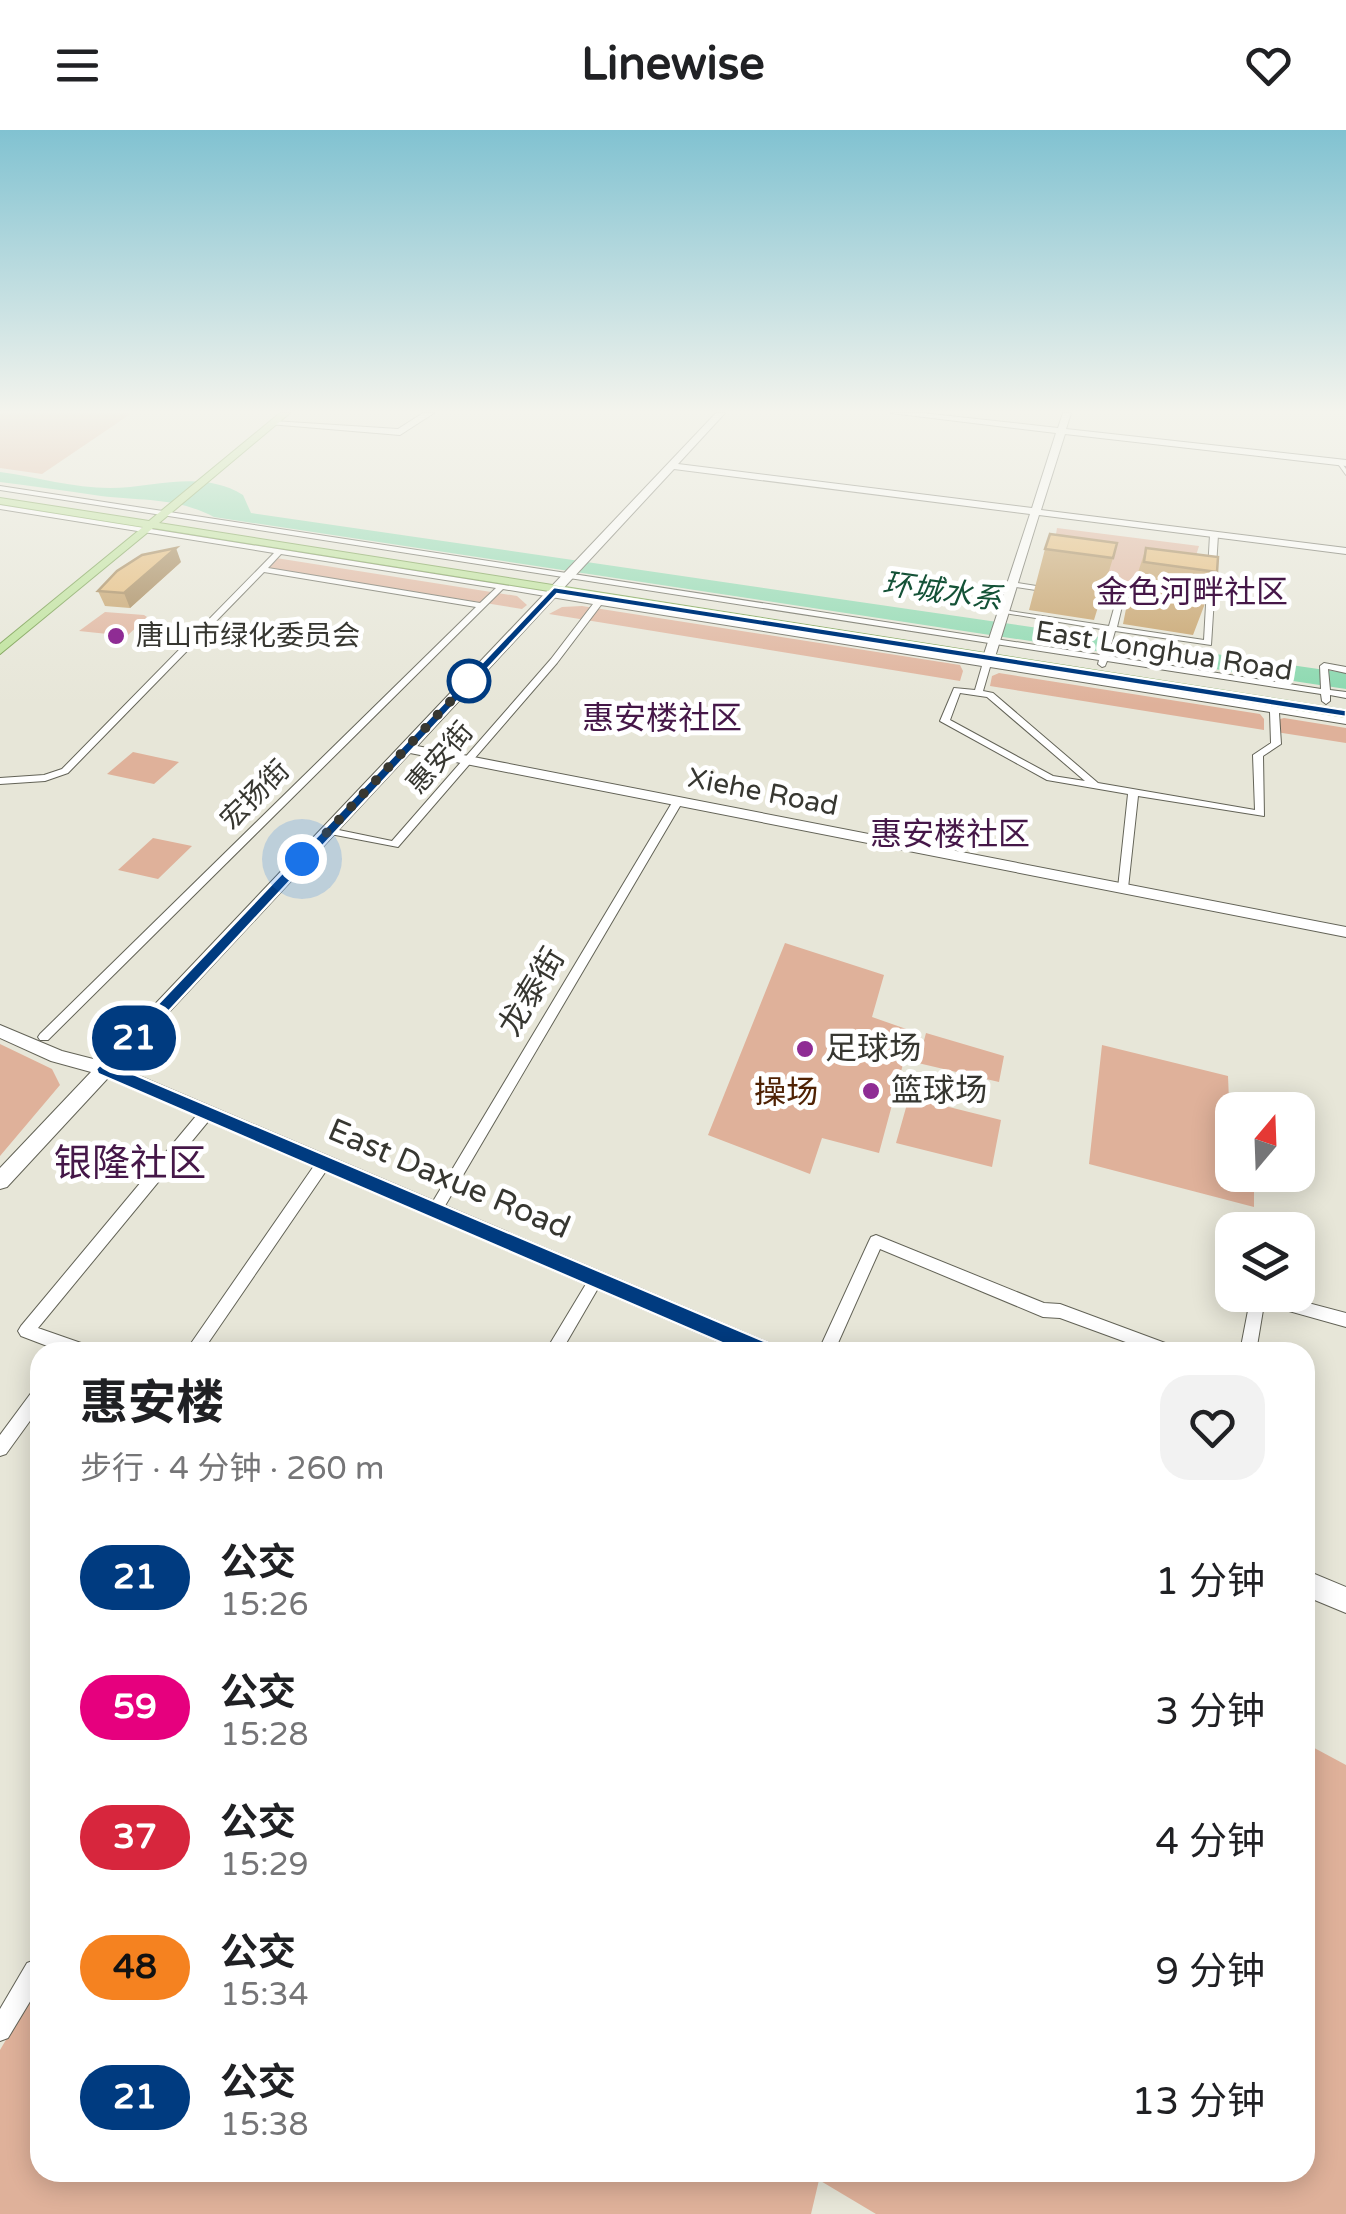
<!DOCTYPE html>
<html lang="zh">
<head>
<meta charset="utf-8">
<style>
	body { margin:0; font-family:"Varela Round","Noto Sans SC",sans-serif; background:#f2f2f2; color:#202124; height:100vh; display:flex; flex-direction:column; font-size:38px; white-space:nowrap }
	* { box-sizing:border-box; margin:0 }
	p { font-size:32px; color:#757577 }
	.icon { flex:none; width:55px; height:55px; fill:none; stroke:currentColor; stroke-width:2; stroke-linecap:round; stroke-linejoin:round }
	.map { position:relative; flex:1; overflow:hidden }
	.sheet { position:absolute; left:30px; top:1212px; width:1285px; height:840px; display:flex; flex-direction:column; background:#fff; border-radius:30px; box-shadow:0 5px 25px #0003 }
	.sheet>* { flex:none }
	.badge { padding:0 20px; border-radius:32px; font-size:35px; line-height:65px }
	.needle { width:65px; rotate:19deg }
	.tools { position:absolute; left:1215px; top:962px; display:grid; gap:20px }
	.tools a { display:grid; place-items:center; width:100px; height:100px; border-radius:20px; background:#fff; box-shadow:0 5px 25px #0003; font-size:50px }
	.you { position:absolute; width:50px; height:50px; margin:-25px; border:8px solid #fff; border-radius:50%; background:#1a73e8; box-shadow:0 0 0 15px #1a73e833 }
	.map>.badge { position:absolute; translate:-50% -50%; box-shadow:0 0 0 5px #fff }
	.round { display:grid; place-items:center; flex:none; width:105px; height:105px; border-radius:30px; background:#f2f2f2 }
	.overview { display:flex; align-items:center; justify-content:space-between; height:170px; padding:0 50px }
	h1 { font-size:48px; font-weight:700; line-height:75px }
	ul { padding:0; list-style:none }
	li { display:flex; align-items:center; gap:30px; height:130px; padding:0 50px }
	li div { flex:1 }
	li b { display:block; font-size:38px }
	li em { font-style:normal }
	li .badge { min-width:110px; font-weight:700; text-align:center }
	header { display:flex; justify-content:space-between; align-items:center; height:130px; padding:0 50px; background:#fff; font-size:45px; font-weight:700 }
	.map>svg:first-child { display:block }
	.green { fill:#dfb19a }
	.water { fill:#88d8ae }
	.lines { fill:none; stroke-linecap:round; stroke-linejoin:round }
	.street-casing { stroke:#636357; stroke-width:2 }
	.secondary-casing { stroke:#636357; stroke-width:2 }
	.primary-casing { stroke:#709a46; stroke-width:2 }
	.street { fill:#fff; fill-rule:evenodd }
	.secondary { fill:#fff; fill-rule:evenodd }
	.primary { fill:#bbe297; fill-rule:evenodd }
	.wall { fill:#c49d63 }
	.shaded-wall { fill:#a08050 }
	.building { fill:#e4b773; stroke:#a08050; stroke-width:2.5 }
	.line { fill:#003b80; stroke:#fff; stroke-width:2.5 }
	.walk { stroke:#373731; stroke-width:10; stroke-dasharray:0 18 }
	.poi-dot { fill:#8f2c94; stroke:#fff; stroke-width:4 }
	.stop-dot { fill:#fff; stroke:#003b80; stroke-width:5 }
	.labels { text-anchor:middle; dominant-baseline:central; stroke-width:10; stroke-linejoin:round; paint-order:stroke }
	.far-poi-label { font-size:28px; fill:#373731; stroke:#fff; text-anchor:start }
	.far-street-label { font-size:28px; fill:#373731; stroke:#fff }
	.far-water-label { font-size:30px; font-style:italic; fill:#145237; stroke:#fff }
	.far-quarter-label { font-size:32px; fill:#451748; stroke:#fff }
	.street-label { font-size:32px; fill:#373731; stroke:#fff }
	.poi-label { font-size:32px; fill:#373731; stroke:#fff; text-anchor:start }
	.park-label { font-size:32px; fill:#4f2204; stroke:#fff }
	.quarter-label { font-size:38px; fill:#451748; stroke:#fff }
</style>
</head>
<body>
<header><svg class="icon" aria-label="menu" viewBox="0 0 24 24"><path d="M4 6h16M4 12h16M4 18h16"/></svg>Linewise<svg class="icon" aria-label="heart" viewBox="0 0 24 24"><path d="M12 20l-8-8c-3-5 5-10 8-4 3-6 11-1 8 4z"/></svg></header>
<div class="map">
<svg width="1346" height="2084" viewBox="0 0 1346 2084">
	<rect width="100%" height="100%" fill="#e7e6d8"/>
	<path class="green" d="M0 283H132L42 344 0 338Z
		M1057 398 1199 416 1183 467 1049 448Z
		M276 428 517 466 527 475 522 479 267 438Z
		M582 476 960 535 963 541 960 551 549 484 562 477Z
		M105 482 144 485 147 487 127 506 79 501Z
		M999 543 1260 584 1264 589V600L990 556 992 546Z
		M1284 588 1346 598V613L1276 602V590Z
		M133 622 179 632 154 654 107 644Z
		M153 708 192 716 158 749 118 740Z
		M785 813 884 845 872 887 912 901 879 1023 822 1008 810 1044 708 1005Z
		M926 903 1004 926 999 952 918 933Z
		M0 914 52 939 60 955 0 1026Z
		M1102 915 1228 946 1232 1045H1254V1077L1089 1034Z
		M909 967 1001 990 992 1037 896 1013Z
		M1305 1613 1346 1635V2084H876L819 2050 811 2084H0V1920L40 1852V2042H1305Z"/>
	<path class="water" d="M0 342C36 347 74 358 110 358 155 358 201 339 243 365L251 383 1346 543V559L214 387C176 367 141 371 101 366 67 361 34 356 0 352Z"/>
	<g class="lines">
		<g class="street-casing">
			<path id="street" d="M1336 331H1340L1346 339V345Z
				M0 356 1100 525 1107 500 999 482 1003 480 1109 496 1116 471 1083 467V463H1086L1147 471V475H1144L1123 472 1117 497 1204 510 1210 405 1214 403 1218 405 1211 515 1115 501 1108 526 1321 559 1320 536 1324 533 1346 537V543L1328 539 1330 560 1346 562V568L1330 565V571L1326 574 1322 571 1321 564 1107 531 1105 536 1102 537 1098 534 1099 530 0 360Z
				M0 375 983 531 988 525 992 528 991 532 1346 588V594L1279 583 1281 614 1263 626 1264 686 1138 666 1128 758 1123 761 1118 758 1128 664 1047 650 940 591 954 558 975 560 982 536 601 475 557 533 398 717 325 703 324 701 329 698 392 711 551 529 593 474 503 459 48 910H40L38 907 40 904 476 477 264 442 68 643 45 651 0 654V648L44 645 62 639 274 423 0 379ZM281 424 496 458 480 473 268 438ZM990 537 1270 582 1271 613 1253 625 1255 680 1098 653 993 563 983 561ZM960 563 987 567 1085 651 1053 646 950 590Z
				M1012 452 1049 458 1053 460 1049 462 1009 456 1008 454Z
				M678 668 683 671 439 1086H429L427 1082 429 1078 673 671Z
				M206 979 213 984 211 988 38 1198 81 1213 83 1218 81 1222H63L21 1206 18 1201 21 1196 201 980Z
				M323 1029 328 1030 330 1034 328 1038 202 1222H185L318 1030Z
				M876 1105 1044 1173 1060 1174 1176 1217 1178 1222H1153L1060 1188 1043 1187 880 1119 834 1222H818L869 1111 871 1107Z
				M597 1142 602 1144 604 1148 561 1222H545L592 1144Z
				M1251 1165H1278L1346 1183V1197L1264 1174 1256 1222H1240Z
				M40 1257V1277L6 1324 0 1326V1305L34 1259Z
				M35 1830 40 1832V1855L8 1908 0 1911V1879L27 1833Z"/>
		</g>
		<g class="secondary-casing">
			<path id="secondary" d="M423 283H434L400 305 269 294 273 291 398 299Z
				M716 283H725L678 334 1032 378 1056 303 891 283H922L1058 298 1063 283H1071L1066 299 1346 330V336L1065 304 1041 380 1346 418V424L1039 385 995 527 989 531 983 527 1030 384 674 339 417 616 1346 797V807L410 623 118 937 774 1215 777 1222H743L108 948 7 1057 0 1059V1038L91 942 51 931 0 908V895L62 921 101 931Z
				M1305 1440 1346 1457V1483L1305 1466Z"/>
		</g>
		<g class="primary-casing">
			<path id="primary" d="M280 283H290L159 393 1346 580V588L153 398 0 524V514L143 397 0 374V368L149 391Z"/>
		</g>
		<use href="#street" class="street"/>
		<use href="#secondary" class="secondary"/>
		<use href="#primary" class="primary"/>
	</g>
	<path class="wall" d="M1146 418 1217 442 1193 505 1123 494 1126 479Z
		M1045 419 1113 428 1094 490 1029 480Z
		M181 432 130 478 105 476 98 461Z"/>
	<path class="shaded-wall" d="M176 418 181 432 130 478 124 463Z"/>
	<path class="building" d="M1050 404 1117 413 1113 428 1045 419Z
		M176 418 124 463 98 461 117 441 142 425Z
		M1146 418 1218 427 1217 442 1144 432Z"/>
	<linearGradient id="sky" x2="0" y2="1"><stop stop-color="#81c2d1"/><stop offset="0.49" stop-color="#f4f4ed"/><stop offset="1" stop-color="#f4f4ed" stop-opacity="0"/></linearGradient>
	<rect width="1346" height="575" fill="url(#sky)"/>
	<path class="line" d="M554 457 1346 580V587L557 464 117 937 774 1215 777 1222 774 1230 766 1232 98 944 96 939Z"/>
	<g class="lines">
		<path class="walk" d="M302 729 478 542 469 551"/>
	</g>
	<g class="poi-dot">
		<circle cx="116" cy="506" r="10"/>
		<circle cx="805" cy="919" r="10"/>
		<circle cx="871" cy="961" r="10"/>
	</g>
	<circle class="stop-dot" cx="469" cy="551" r="20"/>
	<g class="labels">
		<g class="far-poi-label">
			<text x="136" y="506">唐山市绿化委员会</text>
		</g>
		<g class="far-street-label">
			<text transform="translate(1164 521) rotate(9)">East Longhua Road</text>
			<text transform="translate(440 628) rotate(-49)">惠安街</text>
			<text transform="translate(763 662) rotate(11)">Xiehe Road</text>
			<text transform="translate(255 665) rotate(-45)">宏扬街</text>
		</g>
		<g class="far-water-label">
			<text transform="translate(942 462) rotate(8)">环城水系</text>
		</g>
		<g class="far-quarter-label">
			<text x="1192" y="463">金色河畔社区</text>
			<text x="662" y="589">惠安楼社区</text>
			<text x="950" y="705">惠安楼社区</text>
		</g>
		<g class="street-label">
			<text transform="translate(532 862) rotate(-59)">龙泰街</text>
			<text transform="translate(449 1049) rotate(23)">East Daxue Road</text>
		</g>
		<g class="poi-label">
			<text x="825" y="919">足球场</text>
			<text x="891" y="961">篮球场</text>
		</g>
		<g class="park-label">
			<text x="786" y="963">操场</text>
		</g>
		<g class="quarter-label">
			<text x="130" y="1034">银隆社区</text>
		</g>
	</g>
</svg>
<div class="tools">
<a><svg class="needle" viewBox="-14 -14 28 28"><path d="M0-13l5 13h-10z" fill="#e53935"/><path d="M0 13l5-13h-10z" fill="#757577"/></svg></a>
<a><svg class="icon" aria-label="layers" viewBox="0 0 24 24"><path d="M12 4l9 5-9 5-9-5zM3 14l9 5 9-5"/></svg></a>
</div>
<div class="you" style="left:302px;top:729px"></div>
<b class="badge" style="left:134px;top:908px;background:#003b80;color:#fff">21</b>
<section class="sheet">
<div class="overview"><div><h1>惠安楼</h1><p>步行 · 4 分钟 · 260 m</p></div><a class="round"><svg class="icon" aria-label="heart" viewBox="0 0 24 24"><path d="M12 20l-8-8c-3-5 5-10 8-4 3-6 11-1 8 4z"/></svg></a></div>
<ul>
<li><span class="badge" style="background:#003b80;color:#fff">21</span><div><b>公交</b><p>15:26</p></div><em>1 分钟</em></li>
<li><span class="badge" style="background:#e6007e;color:#fff">59</span><div><b>公交</b><p>15:28</p></div><em>3 分钟</em></li>
<li><span class="badge" style="background:#d7263d;color:#fff">37</span><div><b>公交</b><p>15:29</p></div><em>4 分钟</em></li>
<li><span class="badge" style="background:#f58220;color:#111">48</span><div><b>公交</b><p>15:34</p></div><em>9 分钟</em></li>
<li><span class="badge" style="background:#003b80;color:#fff">21</span><div><b>公交</b><p>15:38</p></div><em>13 分钟</em></li>
</ul>
</section>
</div>
</body>
</html>
